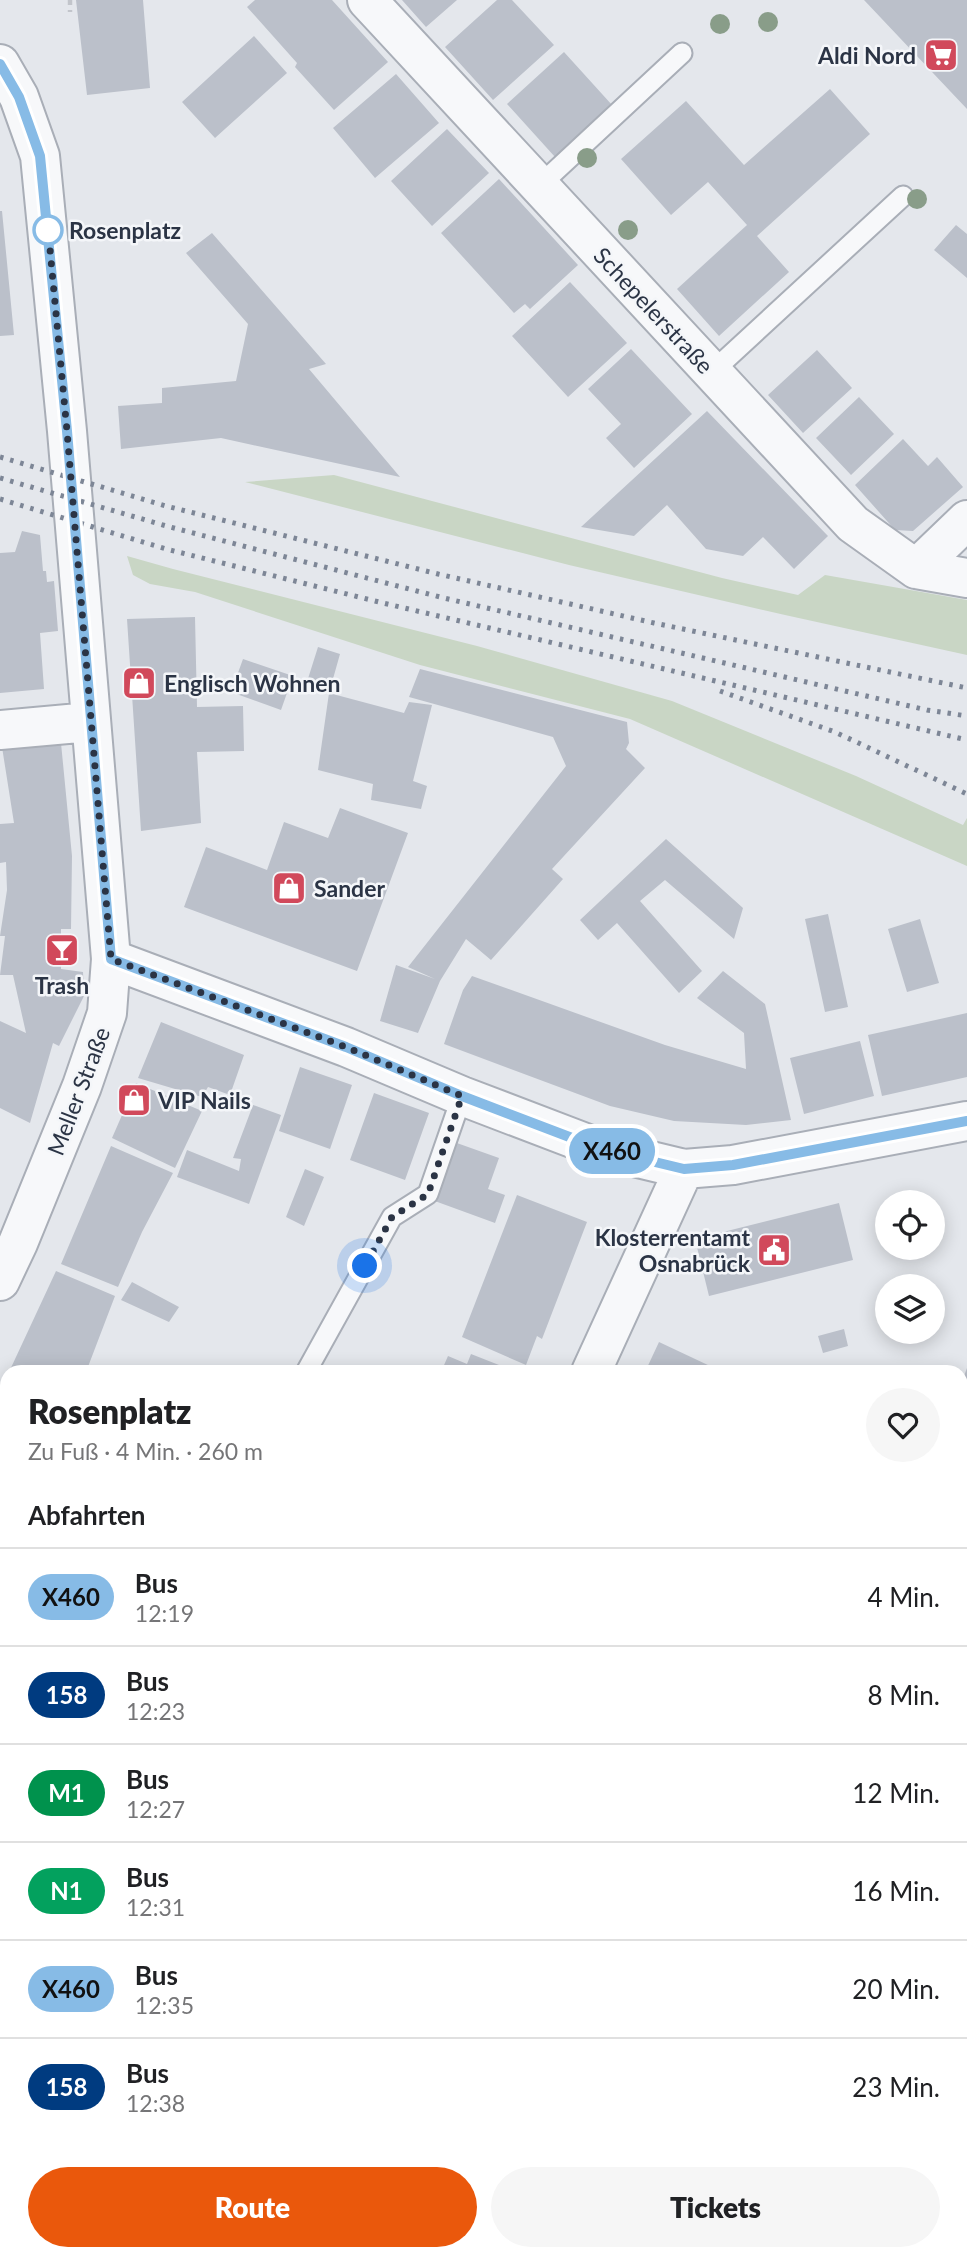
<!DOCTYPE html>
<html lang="de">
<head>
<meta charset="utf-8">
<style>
	body { margin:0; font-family:Lato,sans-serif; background:#f6f6f6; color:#202124; height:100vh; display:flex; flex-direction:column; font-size:26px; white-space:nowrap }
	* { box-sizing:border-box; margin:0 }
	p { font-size:23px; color:#757577 }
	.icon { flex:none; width:38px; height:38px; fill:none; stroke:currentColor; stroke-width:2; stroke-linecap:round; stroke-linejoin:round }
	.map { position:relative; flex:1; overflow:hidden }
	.drawer { position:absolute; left:0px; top:1365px; width:968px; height:896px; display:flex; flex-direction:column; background:#fff; border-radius:21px 21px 0 0; box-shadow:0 4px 18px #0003 }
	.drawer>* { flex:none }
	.badge { padding:0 14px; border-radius:23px; font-size:24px; line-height:46px }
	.tools { position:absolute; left:875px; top:1190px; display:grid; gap:14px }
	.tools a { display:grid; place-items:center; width:70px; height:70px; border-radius:50%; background:#fff; box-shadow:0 4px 18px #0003; font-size:35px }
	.you { position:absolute; width:35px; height:35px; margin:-18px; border:5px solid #fff; border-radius:50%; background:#1a73e8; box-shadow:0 0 0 10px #1a73e833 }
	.map>.badge { position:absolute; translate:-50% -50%; box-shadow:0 0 0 4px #fff }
	h2 { padding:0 28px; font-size:26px; line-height:63px }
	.round { display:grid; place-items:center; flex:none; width:74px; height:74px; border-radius:37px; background:#f6f6f6 }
	.overview { display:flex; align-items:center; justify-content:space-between; height:119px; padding:0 28px }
	h1 { font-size:33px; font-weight:800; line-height:52px }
	.action { display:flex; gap:14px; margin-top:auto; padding:14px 28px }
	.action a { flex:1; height:80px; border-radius:42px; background:#ea580c; color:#fff; font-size:28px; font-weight:800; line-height:80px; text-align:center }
	.action a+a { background:#f6f6f6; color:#202124 }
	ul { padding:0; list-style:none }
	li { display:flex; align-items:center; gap:21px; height:98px; padding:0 28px; border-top:2px solid #e0e0e0 }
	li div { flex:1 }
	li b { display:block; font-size:26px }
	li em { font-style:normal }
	li .badge { min-width:77px; font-weight:700; text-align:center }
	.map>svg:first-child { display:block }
	.green { fill:#c9d6c5 }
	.building { fill:#bbc0ca }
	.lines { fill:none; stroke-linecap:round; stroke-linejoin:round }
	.lane-casing { stroke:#a9aeb7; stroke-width:23 }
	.street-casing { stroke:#a9aeb7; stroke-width:42 }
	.secondary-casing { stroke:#a9aeb7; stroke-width:42 }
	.path { stroke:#c2c5cb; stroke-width:4.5; stroke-dasharray:5 5; stroke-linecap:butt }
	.lane { stroke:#f7f8fa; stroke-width:19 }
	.street { stroke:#f7f8fa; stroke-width:38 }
	.secondary { stroke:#fff; stroke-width:38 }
	.rail { stroke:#7d8696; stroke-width:5; stroke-dasharray:3.5 7; stroke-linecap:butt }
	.tree { fill:#899d89 }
	.line-casing { stroke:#fff; stroke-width:16 }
	.line { stroke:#87bbe6; stroke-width:10 }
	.walk { stroke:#2b3445; stroke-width:7; stroke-dasharray:0 12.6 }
	.stop-dot { fill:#fff; stroke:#87bbe6; stroke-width:3.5 }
	.labels { text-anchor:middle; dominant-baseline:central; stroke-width:5; stroke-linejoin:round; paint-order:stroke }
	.poi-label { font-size:23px; font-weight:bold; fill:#2b3445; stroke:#f4f6f9; text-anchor:start }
	.stop-label { font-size:23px; font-weight:bold; fill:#2b3445; stroke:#f4f6f9; text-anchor:start }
	.street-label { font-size:23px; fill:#2b3445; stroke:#f4f6f9 }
</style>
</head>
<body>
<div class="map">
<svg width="967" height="2261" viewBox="0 0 967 2261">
	<rect width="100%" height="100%" fill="#e4e7ec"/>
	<path class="green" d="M334 475 722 578 798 595 825 575 967 600V655L785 615 569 565 245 482Z
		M127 556 173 569 477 646 672 701 856 776 963 825 967 818V866L630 719 420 665 195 592 150 584 133 575Z"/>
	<path class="building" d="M76 0H143L150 88 87 95Z
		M255 0H332L388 62 334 110 295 67 297 63 247 7Z
		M402 0H457L426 27Z
		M497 0H512L554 45 493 100 445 47Z
		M864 0H967V109Z
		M254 36 287 73 215 138 182 102Z
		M564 52 612 105 555 157 507 104Z
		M396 74 439 123 375 178 333 128Z
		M830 89 870 134 757 236 789 272 719 336 677 289 747 225 708 182 671 215 621 159 686 101 744 165Z
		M447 129 489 173 432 226 391 181Z
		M499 179 578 265 530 309 525 304 514 313 441 233Z
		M0 211H2L14 335 0 336Z
		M956 225 967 234V278L934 250Z
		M212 233 326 364 309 369 400 477 221 438 121 449 118 406 162 403V388L236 381 248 324 186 253Z
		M570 282 627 343 568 397 512 336Z
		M631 349 692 414 634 468 606 438 621 424 588 389Z
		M817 350 852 388 803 433 768 395Z
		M859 397 894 434 851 475 816 438Z
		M707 411 828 536 794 569 763 537 743 556 706 549 667 505 634 536 581 527Z
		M903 439 928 466 937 457 963 487 913 531 895 530 855 485Z
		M22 531 40 535 43 571H46L47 582 54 581 58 631 40 633 44 689 0 693V553L15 552Z
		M195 617 197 707 243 706 244 751 197 752 201 823 141 831 127 619Z
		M318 647 340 654 329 693 404 713 409 702 432 705 413 781 427 786 421 809 371 800 373 784 318 770 329 693 306 685Z
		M243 659 293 676 281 710 231 692Z
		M420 669 627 722 629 743 626 749 645 768 552 869 563 879 491 960 466 939 440 981 418 1033 380 1021 396 965 435 979 408 967 566 766 553 737 409 697Z
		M61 743 72 856 71 929H61V969L83 972 84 996 59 1046 53 1043 30 1123 0 1108V1021L26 1033 13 975H0L5 936H0L7 890 6 862 0 863V824L14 823 2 747Z
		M340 808 408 833 357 971 184 907 206 847 267 870 284 822 328 838Z
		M666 839 743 908 734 939 665 880 640 901 702 971 679 993 617 923 598 940 580 920Z
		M828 914 848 1007 825 1012 805 919Z
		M920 919 939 983 907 992 888 929Z
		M723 971 765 1004 791 1120 746 1125 674 1121 610 1106 444 1044 463 990 472 976 665 1045 746 1069 744 1033 697 998Z
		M967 1013V1077L882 1096 868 1035Z
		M161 1022 244 1055 230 1095 208 1087 202 1097 138 1078Z
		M860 1041 874 1096 804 1114 790 1058Z
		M300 1067 352 1085 330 1149 279 1131Z
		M136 1083 202 1111 175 1168 112 1138Z
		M374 1093 429 1113 405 1180 350 1160Z
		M253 1105 281 1115 249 1204 177 1177 187 1150 239 1171 241 1159 233 1158Z
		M454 1142 499 1158 488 1189 505 1195 495 1223 432 1200Z
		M111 1146 173 1173 142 1232 118 1287 61 1264Z
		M305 1169 324 1177 304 1226 286 1217Z
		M517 1195 587 1222 542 1339 537 1336 526 1365 462 1337Z
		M839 1203 853 1260 709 1296 695 1239Z
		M56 1271 115 1296 86 1372H9Z
		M132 1282 179 1307 169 1322 121 1300Z
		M844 1329 848 1346 823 1353 818 1336Z
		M659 1342 710 1366 707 1372H645Z
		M471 1354 499 1365 496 1372H441L448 1356 467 1364Z
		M967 1368V1570L961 1586V1384Z
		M7 1376V1545L0 1556V1391Z
		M7 1614V1649L0 1644V1625Z
		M967 1815V1991L962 2004 967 2006V2036L961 2033V1833Z
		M0 1865 7 1869V1937L0 1932Z
		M0 2128 7 2130V2254H102L100 2261H0Z
		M961 2133 967 2134V2195L961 2193Z
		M247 2254H333L344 2261H243Z
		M486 2254H527L524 2261H504Z
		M596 2254H674L673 2261H595Z"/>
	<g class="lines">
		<g class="lane-casing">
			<path id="lane" d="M539 186 682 53
				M712 372 903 196
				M306 1372 392 1217 428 1194 462 1096
				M168 2261 171 2254"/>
		</g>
		<g class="street-casing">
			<path id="street" d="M367 0 853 524 916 569 967 578
				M0 64 19 97 40 156 67 431 111 959 107 1013 82 1086 18 1243 0 1281
				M916 569 967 520
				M0 730 90 722
				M111 959 346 1047 462 1096 601 1149 684 1169 733 1165 967 1121
				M591 1372 684 1169
				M0 1822 7 1827
				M902 2254 927 2261"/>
		</g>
		<g class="secondary-casing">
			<path id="secondary" d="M961 1738 967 1721
				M782 2261 784 2254
				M831 2261 832 2254"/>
		</g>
		<path class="path" d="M70 0V12"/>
		<use href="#lane" class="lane"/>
		<use href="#street" class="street"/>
		<use href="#secondary" class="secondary"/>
		<path class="rail" d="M0 457 166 506 438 574 654 623 967 688
			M0 478 170 527 444 598 927 710 967 716
			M0 499 166 549 383 603 967 740
			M720 691 835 732 967 794"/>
	</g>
	<g class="tree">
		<circle cx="768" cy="22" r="10"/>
		<circle cx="720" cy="24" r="10"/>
		<circle cx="587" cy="158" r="10"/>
		<circle cx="917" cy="199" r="10"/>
		<circle cx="628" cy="230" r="10"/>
	</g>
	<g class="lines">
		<g class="line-casing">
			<path id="line" d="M0 64 19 97 40 156 67 431 111 959 346 1047 462 1096 601 1149 684 1169 733 1165 967 1121"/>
		</g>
		<use href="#line" class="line"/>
		<path class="walk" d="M48 230V228L67 431 111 959 346 1047 462 1096 428 1194 392 1217 365 1266"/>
	</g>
	<defs>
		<g id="supermarket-square" transform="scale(1.75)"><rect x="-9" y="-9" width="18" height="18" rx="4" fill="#d1495b" stroke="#f4f6f9"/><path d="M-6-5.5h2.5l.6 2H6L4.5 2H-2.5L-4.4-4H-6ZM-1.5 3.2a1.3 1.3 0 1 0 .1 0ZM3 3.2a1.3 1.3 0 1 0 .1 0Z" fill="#fff"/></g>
		<g id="shop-square" transform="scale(1.75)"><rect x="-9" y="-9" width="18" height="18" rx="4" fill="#d1495b" stroke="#f4f6f9"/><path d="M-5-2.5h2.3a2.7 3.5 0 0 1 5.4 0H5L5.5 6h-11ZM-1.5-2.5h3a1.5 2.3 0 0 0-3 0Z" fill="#fff"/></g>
		<g id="bar-square" transform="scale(1.75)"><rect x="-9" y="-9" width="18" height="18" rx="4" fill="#d1495b" stroke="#f4f6f9"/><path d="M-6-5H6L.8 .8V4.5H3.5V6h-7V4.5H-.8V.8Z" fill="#fff"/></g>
		<g id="civic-square" transform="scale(1.75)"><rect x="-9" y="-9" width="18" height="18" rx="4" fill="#d1495b" stroke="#f4f6f9"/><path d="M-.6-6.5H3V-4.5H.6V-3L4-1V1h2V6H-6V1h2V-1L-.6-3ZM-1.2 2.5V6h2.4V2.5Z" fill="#fff"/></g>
	</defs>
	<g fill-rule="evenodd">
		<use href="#supermarket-square" x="941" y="55"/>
		<use href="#shop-square" x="139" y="683"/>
		<use href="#shop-square" x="289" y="888"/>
		<use href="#bar-square" x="62" y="950"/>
		<use href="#shop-square" x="134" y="1100"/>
		<use href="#civic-square" x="774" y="1250"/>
	</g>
	<circle class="stop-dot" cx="48" cy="230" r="14"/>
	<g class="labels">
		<g class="poi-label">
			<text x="916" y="55" text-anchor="end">Aldi Nord</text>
			<text x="164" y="683">Englisch Wohnen</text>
			<text x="314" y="888">Sander</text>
			<text x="62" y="985" text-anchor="middle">Trash</text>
			<text x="158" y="1100">VIP Nails</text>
			<text x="750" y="1237" text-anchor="end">Klosterrentamt<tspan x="750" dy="26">Osnabrück</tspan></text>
		</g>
		<g class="stop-label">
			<text x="69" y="230">Rosenplatz</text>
		</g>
		<g class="street-label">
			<text transform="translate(654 310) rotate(47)">Schepelerstraße</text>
			<text transform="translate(78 1091) rotate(-69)">Meller Straße</text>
		</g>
	</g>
</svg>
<div class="tools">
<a><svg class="icon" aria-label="locate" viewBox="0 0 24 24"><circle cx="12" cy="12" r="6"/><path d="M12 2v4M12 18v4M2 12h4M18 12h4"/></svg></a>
<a><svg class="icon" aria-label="layers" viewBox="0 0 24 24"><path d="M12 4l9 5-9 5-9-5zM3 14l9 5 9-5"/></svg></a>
</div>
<div class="you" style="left:365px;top:1266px"></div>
<b class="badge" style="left:612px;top:1151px;background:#87bbe6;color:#111">X460</b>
<section class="drawer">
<div class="overview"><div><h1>Rosenplatz</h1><p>Zu Fuß · 4 Min. · 260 m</p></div><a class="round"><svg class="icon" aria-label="heart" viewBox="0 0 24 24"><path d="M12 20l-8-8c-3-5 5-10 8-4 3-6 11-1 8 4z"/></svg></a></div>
<h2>Abfahrten</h2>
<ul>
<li><span class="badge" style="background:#87bbe6;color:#111">X460</span><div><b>Bus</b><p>12:19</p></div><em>4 Min.</em></li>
<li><span class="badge" style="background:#003b80;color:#fff">158</span><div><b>Bus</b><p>12:23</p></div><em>8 Min.</em></li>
<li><span class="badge" style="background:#00924d;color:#fff">M1</span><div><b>Bus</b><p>12:27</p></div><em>12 Min.</em></li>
<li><span class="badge" style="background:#03a15e;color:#fff">N1</span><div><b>Bus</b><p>12:31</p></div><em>16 Min.</em></li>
<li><span class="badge" style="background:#87bbe6;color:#111">X460</span><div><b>Bus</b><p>12:35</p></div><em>20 Min.</em></li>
<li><span class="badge" style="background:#003b80;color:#fff">158</span><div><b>Bus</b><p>12:38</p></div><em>23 Min.</em></li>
</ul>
<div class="action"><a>Route</a><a>Tickets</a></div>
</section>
</div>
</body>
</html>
